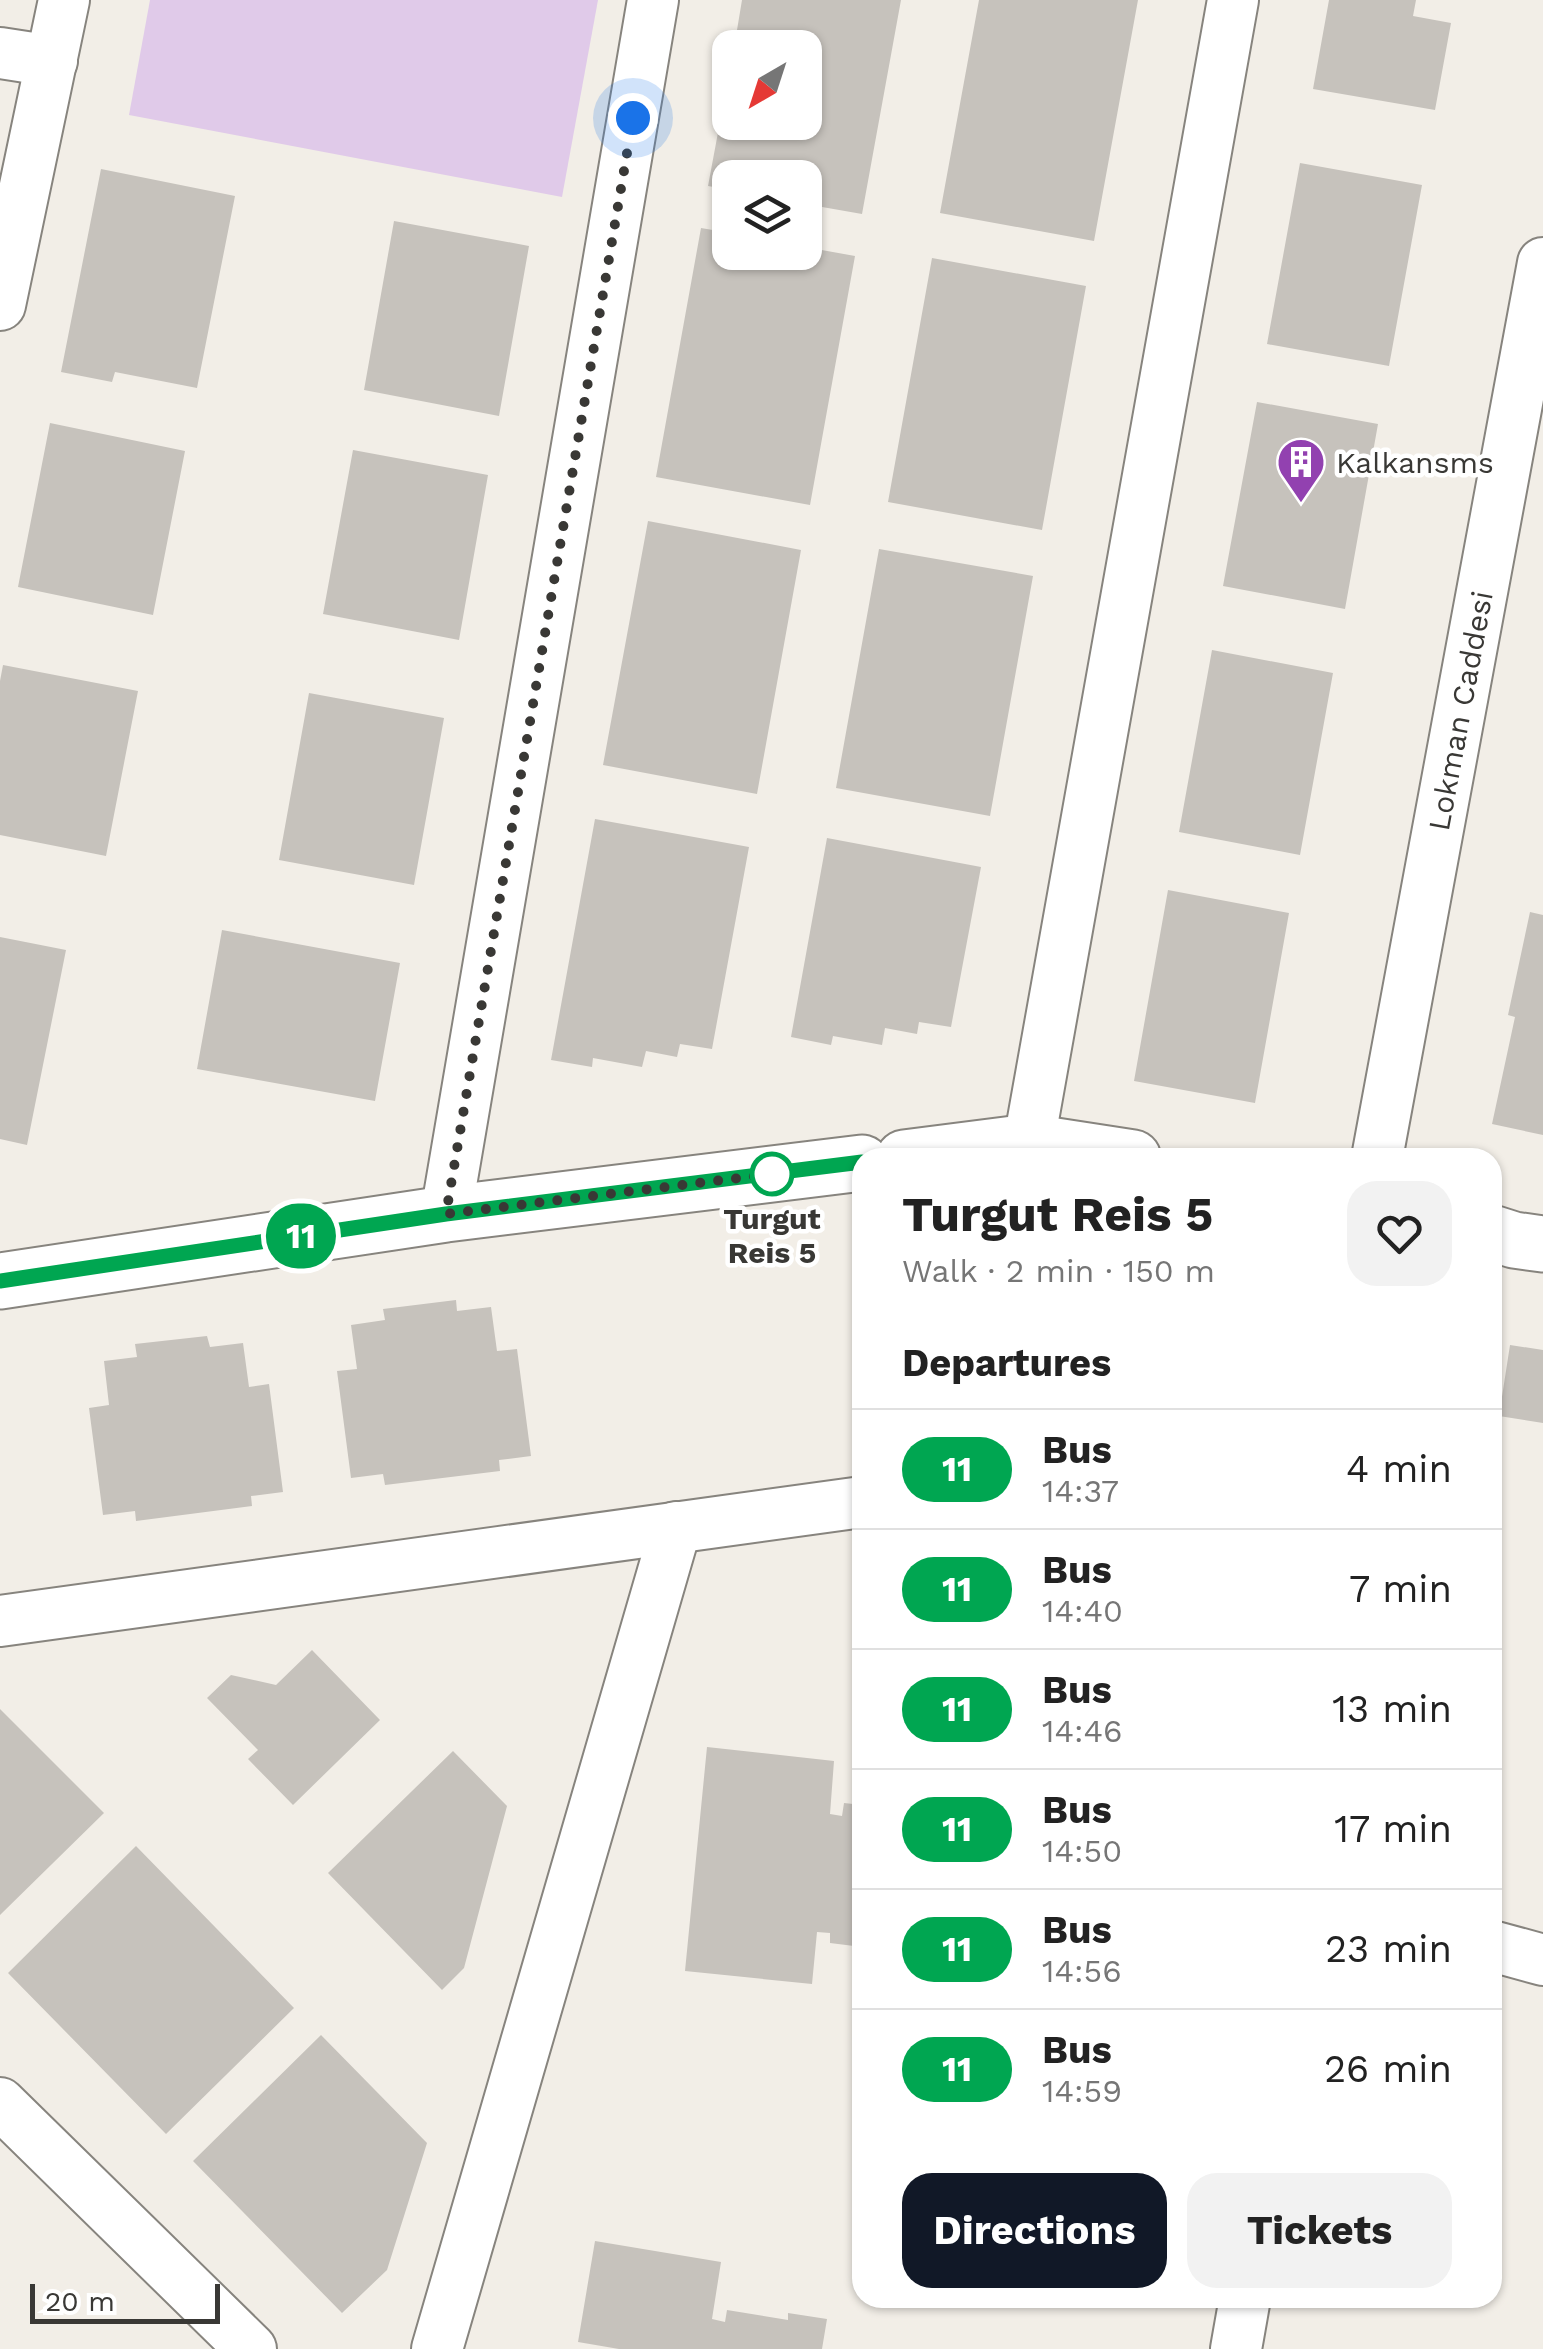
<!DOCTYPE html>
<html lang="en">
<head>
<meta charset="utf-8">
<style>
	body { margin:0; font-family:"Work Sans",sans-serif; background:#f2f2f2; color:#222; height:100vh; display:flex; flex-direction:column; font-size:38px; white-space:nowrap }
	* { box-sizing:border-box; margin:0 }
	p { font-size:32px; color:#767676 }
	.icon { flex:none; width:55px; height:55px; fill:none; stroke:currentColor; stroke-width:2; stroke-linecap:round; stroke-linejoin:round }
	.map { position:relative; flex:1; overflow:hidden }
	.side { position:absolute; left:852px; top:1148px; width:650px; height:1160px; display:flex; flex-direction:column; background:#fff; border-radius:30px; box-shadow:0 2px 8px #0004 }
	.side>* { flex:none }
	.badge { padding:0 20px; border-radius:32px; font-size:35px; line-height:65px }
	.needle { width:65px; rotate:219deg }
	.tools { position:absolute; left:712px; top:30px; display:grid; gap:20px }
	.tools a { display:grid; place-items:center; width:110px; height:110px; border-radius:20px; background:#fff; box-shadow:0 2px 8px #0004; font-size:50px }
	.scale { position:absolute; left:30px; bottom:25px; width:190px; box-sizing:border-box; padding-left:10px; border:5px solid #393835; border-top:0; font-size:28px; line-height:35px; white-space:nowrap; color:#393835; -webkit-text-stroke:8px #fff; paint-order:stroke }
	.you { position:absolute; width:50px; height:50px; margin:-25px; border:8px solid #fff; border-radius:50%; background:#1a73e8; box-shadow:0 0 0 15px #1a73e833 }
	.map>.badge { position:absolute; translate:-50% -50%; box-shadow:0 0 0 5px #fff }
	h2 { padding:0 50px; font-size:38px; line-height:90px }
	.round { display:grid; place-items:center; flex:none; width:105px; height:105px; border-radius:30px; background:#f2f2f2 }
	.headline { display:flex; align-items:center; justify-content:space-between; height:170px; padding:0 50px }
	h1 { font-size:48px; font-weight:700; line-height:75px }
	.action { display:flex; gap:20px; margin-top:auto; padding:20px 50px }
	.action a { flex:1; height:115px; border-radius:30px; background:#111827; color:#fff; font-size:40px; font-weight:700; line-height:115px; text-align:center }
	.action a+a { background:#f2f2f2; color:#222 }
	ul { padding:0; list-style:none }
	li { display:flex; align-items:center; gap:30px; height:120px; padding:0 50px; border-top:2px solid #e0e0e0 }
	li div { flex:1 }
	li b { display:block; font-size:38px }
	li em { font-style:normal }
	li .badge { min-width:110px; font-weight:700; text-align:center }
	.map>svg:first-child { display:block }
	.green { fill:#e0cae9 }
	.building { fill:#c6c2bc }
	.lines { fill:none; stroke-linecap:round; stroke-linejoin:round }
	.street-casing { stroke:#87847e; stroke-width:54 }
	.secondary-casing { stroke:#87847e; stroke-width:59 }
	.street { stroke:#fff; stroke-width:50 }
	.secondary { stroke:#fff; stroke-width:55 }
	.line-casing { stroke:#fff; stroke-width:22 }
	.line { stroke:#00a651; stroke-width:15 }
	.walk { stroke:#393835; stroke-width:10; stroke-dasharray:0 18 }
	.stop-dot { fill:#fff; stroke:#00a651; stroke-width:5 }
	.labels { text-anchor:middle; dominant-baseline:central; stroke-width:9; stroke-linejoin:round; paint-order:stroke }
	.poi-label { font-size:30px; fill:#393835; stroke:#fff; text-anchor:start }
	.street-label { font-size:30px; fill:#393835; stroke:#fff }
	.stop-label { font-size:30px; font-weight:bold; fill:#393835; stroke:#fff }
</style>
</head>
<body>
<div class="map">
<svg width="1543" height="2349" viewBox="0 0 1543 2349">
	<rect width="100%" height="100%" fill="#f2eee7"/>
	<path class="green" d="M150 0H598L562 197 129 115Z"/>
	<path class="building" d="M742 0H901L862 214 805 204V178H730V190L708 186 728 79 730 122H805V48H734Z
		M979 0H1138L1094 241 940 213Z
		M1329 0H1416L1413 16 1451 23 1435 110 1313 89Z
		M1300 163 1422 185 1389 366 1267 344Z
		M101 169 235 196 197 388 115 372 112 382 61 372Z
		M394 221 529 246 499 416 364 390Z
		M701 228 730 233V252H805V247L855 256 810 505 656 477Z
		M932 258 1086 286 1042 530 888 502Z
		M1257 402 1378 424 1345 609 1223 586Z
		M50 423 185 451 153 615 18 587Z
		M353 450 488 475 459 640 323 614Z
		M648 521 801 550 757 794 603 765Z
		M879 549 1033 576 990 816 836 788Z
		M1212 650 1333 673 1300 855 1179 832Z
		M3 665 138 691 106 856 0 835V681Z
		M309 693 444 718 414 885 279 860Z
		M595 819 749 847 712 1049 680 1044 677 1057 646 1051 642 1067 593 1058 592 1067 551 1060Z
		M827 838 981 867 951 1027 919 1022 917 1034 885 1028 882 1045 833 1036 831 1045 791 1037Z
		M1168 890 1289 913 1255 1103 1134 1081Z
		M1530 912 1543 915V1135L1492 1124 1515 1017 1508 1015Z
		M222 930 400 963 375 1101 197 1069Z
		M0 937 66 950 27 1145 0 1139Z
		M456 1300 457 1311 491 1307 497 1351 517 1349 531 1456 499 1460 500 1471 385 1485 383 1474 351 1478 337 1371 357 1369 351 1325 385 1320 383 1309Z
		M207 1336 210 1347 243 1343 249 1387 269 1384 283 1492 251 1496 252 1506 136 1521 135 1511 103 1515 89 1408 109 1405 104 1361 137 1357 135 1344Z
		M1510 1345 1543 1350V1423L1499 1416Z
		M312 1650 380 1720 293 1805 248 1759 258 1750 207 1698 231 1675 276 1685Z
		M0 1709 104 1813 0 1915Z
		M707 1747 834 1761 830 1814 842 1816 844 1803 862 1805V1947L830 1943V1933L817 1932 812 1984 685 1971Z
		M453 1751 507 1806 464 1968 442 1990 328 1873Z
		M136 1846 294 2008 166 2134 8 1973Z
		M321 2035 427 2143 387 2270 342 2313 193 2161Z
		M595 2241 721 2262 712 2319 725 2322 727 2310 788 2320V2313L827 2319 822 2349H619L578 2342Z"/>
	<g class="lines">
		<g class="street-casing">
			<g id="street">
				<path d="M0 53 52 61"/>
				<path d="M0 305 64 0"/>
				<path d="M1029 1142 1233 0"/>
				<path id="s1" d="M1377 1158 1543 263"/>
				<path d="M446 1214 653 0"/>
				<path d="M0 1621 862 1502"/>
				<path d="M1492 1946 1543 1960"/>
				<path d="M0 2103 251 2349"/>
				<path d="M437 2349 676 1527"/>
				<path d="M1236 2349 1245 2298"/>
			</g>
		</g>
		<g class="secondary-casing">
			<path id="secondary" d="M904 1158 1029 1142 1133 1158
				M1492 1233 1514 1240 1543 1244
				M0 1281 446 1214 862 1163"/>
		</g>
		<use href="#street" class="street"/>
		<use href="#secondary" class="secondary"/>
	</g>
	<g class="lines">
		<g class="line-casing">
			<path id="line" d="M0 1281 446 1214 862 1162"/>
		</g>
		<use href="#line" class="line"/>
		<path class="walk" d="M633 118 446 1214 772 1174"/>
	</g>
	<defs>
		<g id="building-pin" transform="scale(2.5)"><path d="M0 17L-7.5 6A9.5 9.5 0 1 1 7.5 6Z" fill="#9241b0" stroke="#fff"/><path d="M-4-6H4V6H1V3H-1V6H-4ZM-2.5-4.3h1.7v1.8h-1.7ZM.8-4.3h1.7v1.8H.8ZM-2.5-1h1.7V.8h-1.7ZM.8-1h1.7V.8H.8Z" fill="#fff"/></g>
	</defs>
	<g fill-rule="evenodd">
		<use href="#building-pin" x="1301" y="462"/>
	</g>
	<circle class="stop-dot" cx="772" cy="1174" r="20"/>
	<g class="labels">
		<g class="poi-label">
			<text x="1336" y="462">Kalkansms</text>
		</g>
		<g class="street-label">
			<text stroke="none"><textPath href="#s1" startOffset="455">Lokman Caddesi</textPath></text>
		</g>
		<g class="stop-label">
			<text x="772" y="1218">Turgut<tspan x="772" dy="34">Reis 5</tspan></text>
		</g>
	</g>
</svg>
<div class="tools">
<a><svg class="needle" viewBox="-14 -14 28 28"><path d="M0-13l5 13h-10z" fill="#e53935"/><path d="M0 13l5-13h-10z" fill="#767676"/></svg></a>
<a><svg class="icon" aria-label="layers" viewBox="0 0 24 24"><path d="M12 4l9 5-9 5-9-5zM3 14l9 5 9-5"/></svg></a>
</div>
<div class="scale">20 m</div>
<div class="you" style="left:633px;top:118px"></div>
<b class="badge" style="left:301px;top:1236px;background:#00a651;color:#fff">11</b>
<section class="side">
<div class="headline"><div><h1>Turgut Reis 5</h1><p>Walk · 2 min · 150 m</p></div><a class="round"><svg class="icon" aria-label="heart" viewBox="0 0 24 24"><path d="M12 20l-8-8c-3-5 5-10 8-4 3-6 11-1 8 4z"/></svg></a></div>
<h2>Departures</h2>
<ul>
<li><span class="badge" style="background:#00a651;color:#fff">11</span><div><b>Bus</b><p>14:37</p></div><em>4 min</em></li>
<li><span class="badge" style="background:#00a651;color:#fff">11</span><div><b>Bus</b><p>14:40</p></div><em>7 min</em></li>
<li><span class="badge" style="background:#00a651;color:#fff">11</span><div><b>Bus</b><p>14:46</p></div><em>13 min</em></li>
<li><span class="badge" style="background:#00a651;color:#fff">11</span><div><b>Bus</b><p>14:50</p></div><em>17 min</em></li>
<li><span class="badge" style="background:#00a651;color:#fff">11</span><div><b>Bus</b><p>14:56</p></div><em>23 min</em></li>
<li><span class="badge" style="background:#00a651;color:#fff">11</span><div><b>Bus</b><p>14:59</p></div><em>26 min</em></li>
</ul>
<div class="action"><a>Directions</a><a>Tickets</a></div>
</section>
</div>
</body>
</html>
